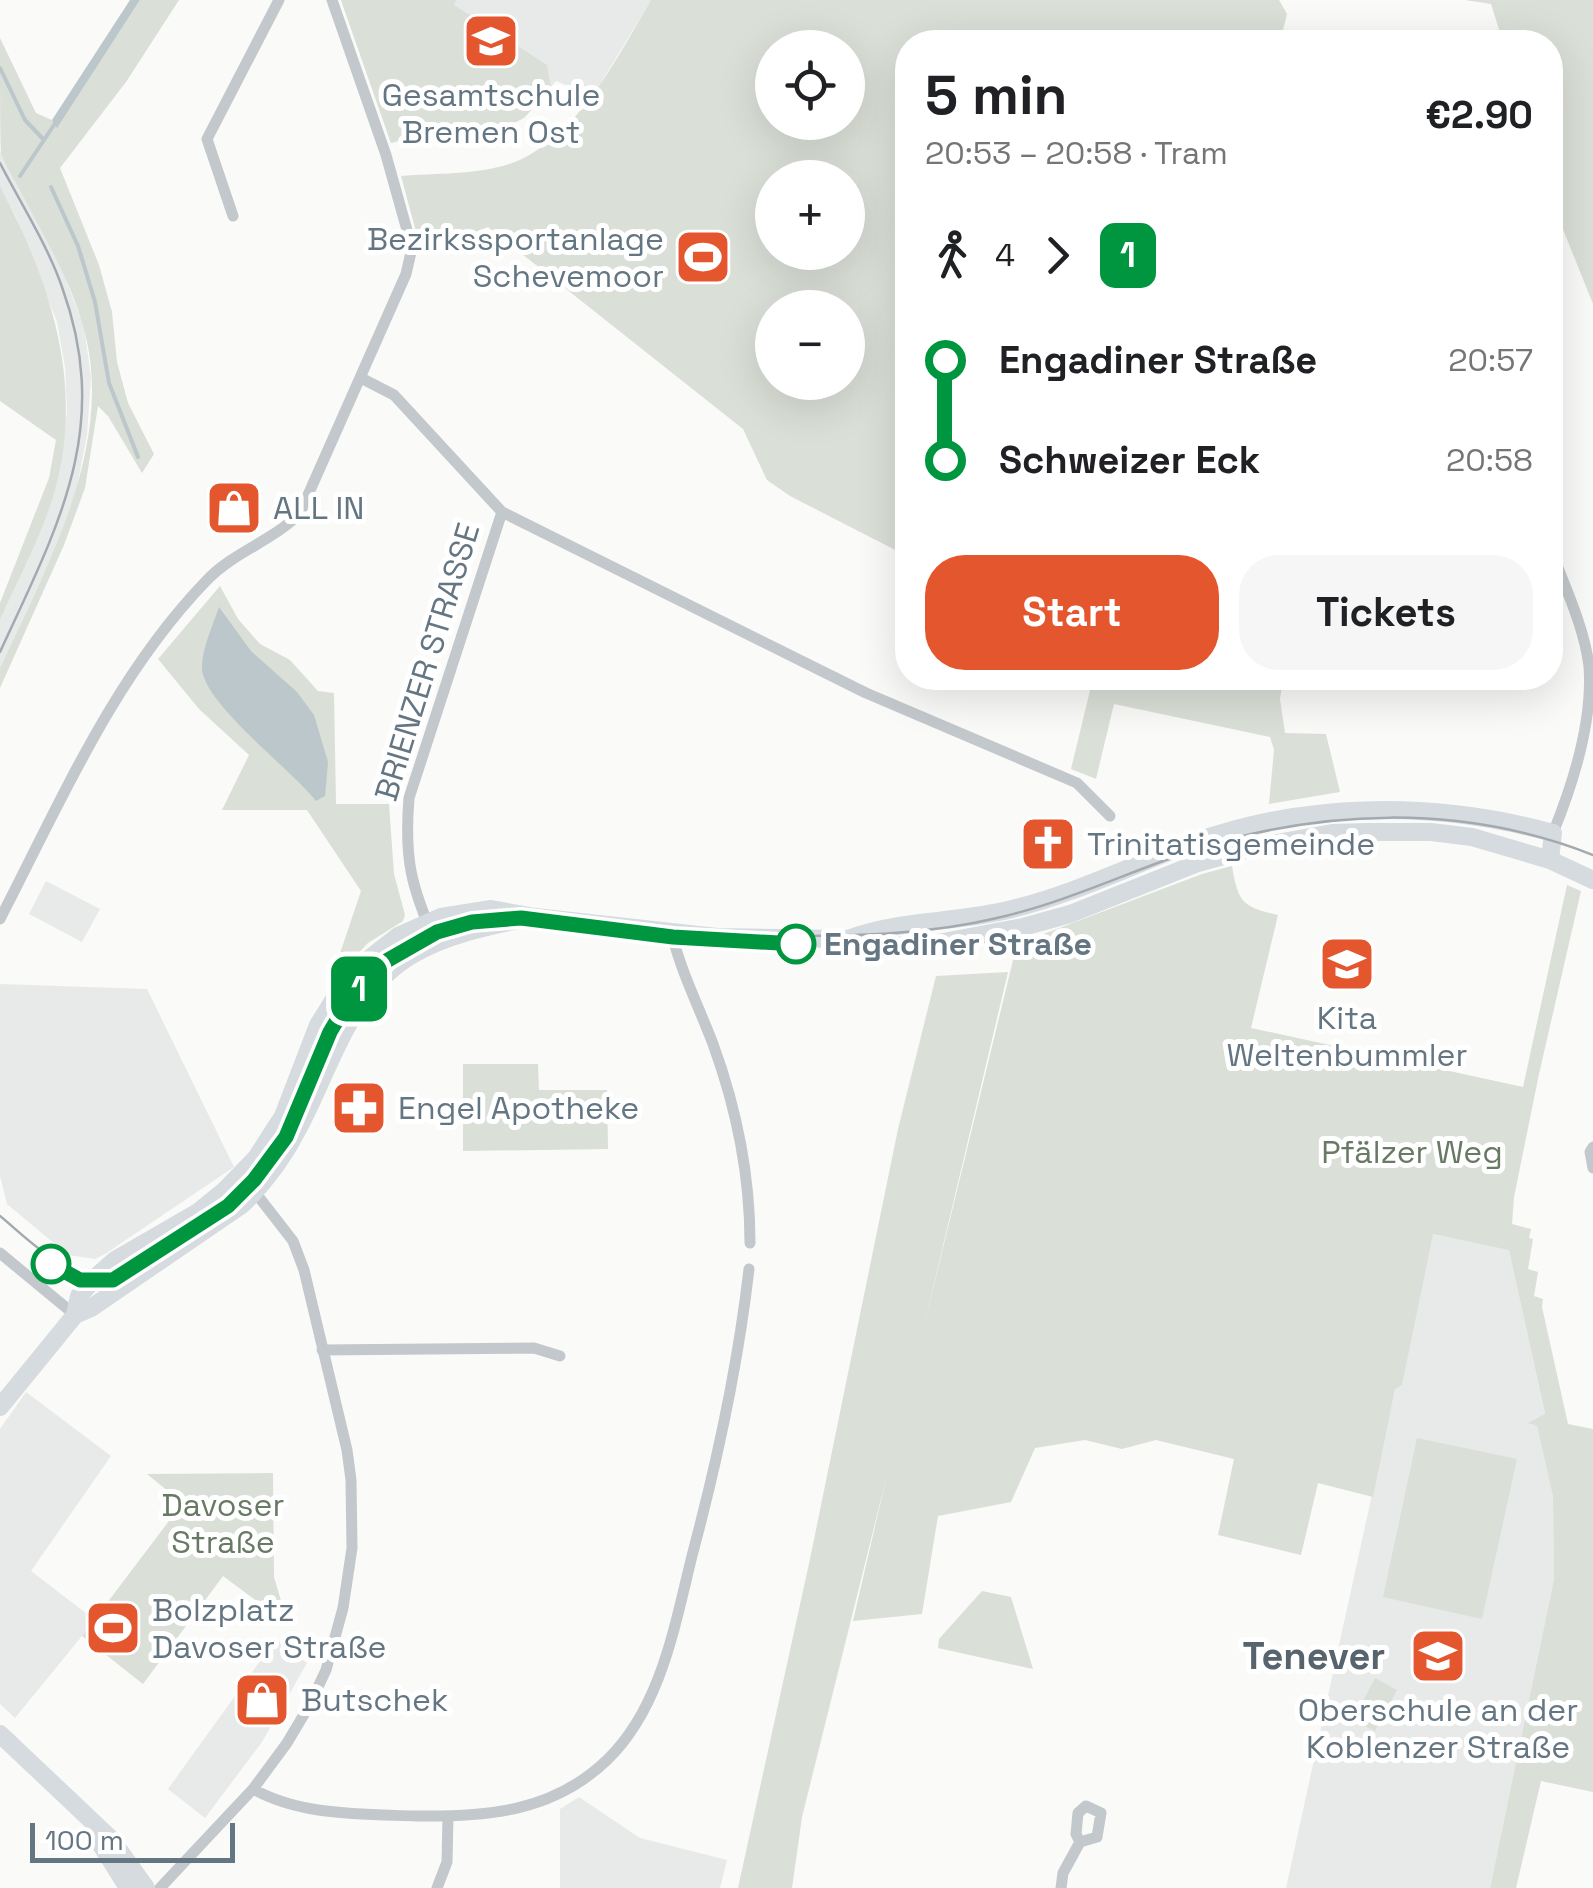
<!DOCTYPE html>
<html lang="en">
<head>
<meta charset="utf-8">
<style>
	body { margin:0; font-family:"Space Grotesk",sans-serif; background:#f6f6f6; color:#202124; height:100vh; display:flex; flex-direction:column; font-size:38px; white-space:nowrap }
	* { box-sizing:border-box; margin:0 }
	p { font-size:32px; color:#757577 }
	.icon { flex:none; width:55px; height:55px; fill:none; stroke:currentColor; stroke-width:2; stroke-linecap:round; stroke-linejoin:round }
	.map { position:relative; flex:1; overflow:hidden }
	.panel { position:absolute; left:895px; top:30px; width:668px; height:660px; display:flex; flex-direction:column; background:#fff; border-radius:40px; box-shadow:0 10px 40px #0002 }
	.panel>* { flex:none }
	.badge { padding:0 20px; border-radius:15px; font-size:35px; line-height:65px }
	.controls { position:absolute; left:755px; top:30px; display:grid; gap:20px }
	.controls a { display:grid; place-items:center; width:110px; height:110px; border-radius:50%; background:#fff; box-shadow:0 10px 40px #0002; font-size:50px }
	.scale { position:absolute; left:30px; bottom:25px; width:205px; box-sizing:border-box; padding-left:10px; border:5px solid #657683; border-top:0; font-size:28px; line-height:35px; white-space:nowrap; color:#657683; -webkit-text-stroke:8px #fff; paint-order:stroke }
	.map>.badge { position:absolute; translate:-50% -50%; box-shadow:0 0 0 5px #fff }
	.legs { display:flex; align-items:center; gap:15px; height:110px; padding:0 30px; font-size:32px }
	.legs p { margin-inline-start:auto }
	.head { display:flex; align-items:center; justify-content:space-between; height:170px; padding:0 30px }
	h1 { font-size:55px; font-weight:700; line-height:75px }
	.primary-button { display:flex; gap:20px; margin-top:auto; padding:20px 30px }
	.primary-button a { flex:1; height:115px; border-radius:40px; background:#e4572e; color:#fff; font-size:40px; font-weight:700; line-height:115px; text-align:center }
	.primary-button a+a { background:#f6f6f6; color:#202124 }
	ul { padding:0 30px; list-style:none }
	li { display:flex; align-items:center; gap:35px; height:100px; font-size:38px }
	li i { display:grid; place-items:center; width:15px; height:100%; margin:0 12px; background:currentColor }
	li i::after { content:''; width:25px; height:25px; margin:-12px; border:8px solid; border-radius:50%; background:#fff }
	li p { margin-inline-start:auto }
	li:first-child i { background:linear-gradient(#0000 50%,currentColor 0) }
	li:last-child i { background:linear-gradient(currentColor 50%,#0000 0) }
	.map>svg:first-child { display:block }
	.built { fill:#e8e9e9 }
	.green { fill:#dadfd7; fill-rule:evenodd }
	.water { fill:#bbc7cb }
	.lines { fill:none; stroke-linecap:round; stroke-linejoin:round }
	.stream { stroke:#bbc7cb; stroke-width:4 }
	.street { stroke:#c3c8cc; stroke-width:11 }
	.secondary { stroke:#d6dbdf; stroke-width:18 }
	.tram { stroke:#a2aab0; stroke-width:2.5 }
	.line-1-casing { stroke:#fff; stroke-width:22 }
	.line-1 { stroke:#009640; stroke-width:15 }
	.stop-1-dot { fill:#fff; stroke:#009640; stroke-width:5 }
	.labels { text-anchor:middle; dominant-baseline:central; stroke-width:10; stroke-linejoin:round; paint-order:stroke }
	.poi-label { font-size:32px; fill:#657683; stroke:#fff; text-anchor:start }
	.street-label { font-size:32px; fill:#657683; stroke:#fff }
	.stop-label { font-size:32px; font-weight:bold; fill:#657683; stroke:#fff; text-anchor:start }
	.park-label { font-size:32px; fill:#687a64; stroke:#fff }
	.quarter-label { font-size:38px; font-weight:bold; fill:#57646e; stroke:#fff }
</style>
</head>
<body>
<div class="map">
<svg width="1593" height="1888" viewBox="0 0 1593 1888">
	<rect width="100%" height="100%" fill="#fafaf8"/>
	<path class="built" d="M341 0H651L593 96 556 81 524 118 495 132 467 130 425 134 391 143Z
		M0 151 61 267 84 327 91 377 87 435 76 492 55 550 0 668V620L56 486 67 412 65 367 57 322 16 217 0 186Z
		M46 881 100 909 82 942 29 914Z
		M0 984 147 989 234 1167 105 1254 95 1259 68 1255 7 1204 0 1176Z
		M1432 1234 1509 1249 1545 1415 1530 1424 1537 1425 1553 1497 1554 1579 1490 1888H1286L1395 1389 1402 1384Z
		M26 1392 111 1456 31 1571 95 1620 15 1718 0 1704V1429Z
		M276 1639 307 1663 262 1742 205 1818 168 1789Z
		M579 1797 640 1838 727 1860 720 1888H560V1809Z"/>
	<path class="green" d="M140 0H179L126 82 60 168 99 265 112 312 117 362 128 403 154 454 142 473 108 416 98 406 85 488 64 545 0 688V668C47 566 117 442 83 326 70 279 44 237 22 194 15 181 6 167 1 153 0 133 0 63 0 38L36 113 52 120 57 127Z
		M341 0H456L454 5 547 65 551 89 524 118 495 132 467 130 425 134 391 143Z
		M651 0H1279L1287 14 1280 42H908L907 556 790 496 767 480 743 429 488 227 422 254 401 176C437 173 481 175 515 162 579 136 618 56 651 0ZM772 48H848V122H772ZM772 178H848V252H772ZM772 308H848V382H772Z
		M1465 0H1593V304L1550 197V42H1503L1491 4Z
		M0 186C49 280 84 380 56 486 44 532 19 576 0 620V603L49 478 56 440 0 401Z
		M220 586 238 619 260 644 290 660 318 691 334 693 336 804H389L394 874 405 915 403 921 368 943 330 983 361 891 307 810H222L249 755 199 709 158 659Z
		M1093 678H1283L1280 699 1285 733 1326 734 1340 792 1269 804 1274 750 1270 737 1114 704 1096 779 1071 769Z
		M1232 866C1238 903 1243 907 1278 915L1251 1028 1523 1087 1567 885 1581 891 1539 1074 1514 1197 1512 1224 1531 1229 1529 1238 1533 1239 1528 1269 1538 1272 1534 1296 1543 1299 1542 1307 1568 1424 1593 1429V1792L1541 1781 1516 1888H1490L1554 1579 1553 1497 1537 1426 1528 1423 1545 1414 1509 1250 1433 1234 1402 1385 1395 1389 1373 1497 1318 1483 1301 1555 1218 1535 1234 1459 1156 1440 1122 1449 1085 1440 1035 1448 1011 1502 938 1516 922 1614 853 1621 887 1475 802 1817 792 1888H738L810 1559 898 1129 936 976 1008 972 923 1330 1017 944 1202 874Z
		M463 1064H538L539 1090H607L608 1149 463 1151Z
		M1417 1438 1517 1459 1482 1619 1383 1597Z
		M273 1473 274 1577 281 1601 273 1613 223 1576 143 1684 82 1636 172 1517 180 1501 147 1474Z
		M982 1591 1011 1597 1033 1669 938 1648 939 1639Z
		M1375 1678 1397 1690 1375 1731 1353 1720Z"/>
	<path class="water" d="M130 0H140L57 128 52 120Z
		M219 607 251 651 297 692 314 715 328 762 325 796 316 801C291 769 201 702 202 667 202 648 213 625 219 607Z"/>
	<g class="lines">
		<path class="stream" d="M0 68 25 120 44 140
			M20 176 56 122
			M51 187 78 246 95 302 109 383 138 457"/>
		<path class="street" d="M233 216 207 139 279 0
			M361 378 394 395 502 512 866 693 1077 783 1110 816
			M1550 547C1564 585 1584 626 1589 666 1593 720 1573 784 1553 833
			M0 919C61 801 114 676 207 580 235 551 273 541 300 513L406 274 412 248 386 155 332 0
			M672 934C681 972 699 1007 713 1044 736 1107 750 1175 750 1243
			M436 943C411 887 404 859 409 798L502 512
			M1593 1147 1590 1152 1593 1168
			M0 1253 75 1315
			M322 1350 534 1348 560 1356
			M253 1789C301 1816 362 1814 416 1816 487 1817 553 1812 607 1760 662 1707 675 1623 693 1552 718 1458 738 1365 749 1269
			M160 1888 253 1789 287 1743 309 1706 326 1670 343 1608 352 1548 351 1480 347 1450 304 1270 293 1241 255 1192
			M437 1888 447 1862 448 1816
			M1061 1888 1063 1873 1080 1842 1076 1834 1078 1813 1086 1806 1101 1813 1097 1837 1080 1842"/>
		<path class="secondary" d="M848 939C900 919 958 923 1012 909 1074 894 1132 865 1192 843 1307 801 1436 801 1553 833L1550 860
			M75 1315 91 1308 243 1204C265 1182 284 1157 298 1129 331 1068 347 995 410 956 445 935 488 926 528 918
			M0 1407 75 1315 79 1296 98 1275 115 1260 198 1212 224 1191 256 1158 283 1116 318 1025 338 993 366 961 398 936 441 917 491 909 535 917 717 937 846 939 880 947 938 943 1023 927 1070 914 1198 863 1256 847 1332 833 1366 832H1431L1472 837 1550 860 1593 880
			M0 1734 111 1839 146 1888
			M98 1840 128 1888"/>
		<path class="tram" d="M0 163C21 204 47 244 62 287 113 428 58 526 0 652
			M0 1216C27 1238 69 1283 108 1274 130 1268 151 1250 170 1238 215 1209 253 1179 280 1133 328 1054 321 986 415 936 484 899 554 917 628 925 682 931 736 936 790 936 859 936 930 934 997 918 1063 903 1122 875 1185 853 1318 808 1462 803 1593 855"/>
	</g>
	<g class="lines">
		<g class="line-1-casing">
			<path id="line-1" d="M51 1264 80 1280H113L228 1206 254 1180 286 1137 330 1032 349 1000 388 960 437 932 472 922 521 918 673 937 796 944"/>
		</g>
		<use href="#line-1" class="line-1"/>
	</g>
	<defs>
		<g id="school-square" transform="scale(2.875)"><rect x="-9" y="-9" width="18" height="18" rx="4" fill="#e4572e" stroke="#fff"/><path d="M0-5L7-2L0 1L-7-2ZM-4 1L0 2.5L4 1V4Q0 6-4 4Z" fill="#fff"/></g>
		<g id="stadium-square" transform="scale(2.875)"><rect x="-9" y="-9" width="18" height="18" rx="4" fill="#e4572e" stroke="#fff"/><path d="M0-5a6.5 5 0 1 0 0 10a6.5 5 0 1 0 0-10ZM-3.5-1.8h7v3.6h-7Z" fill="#fff"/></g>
		<g id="shop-square" transform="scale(2.875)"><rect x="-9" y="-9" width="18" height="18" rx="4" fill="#e4572e" stroke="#fff"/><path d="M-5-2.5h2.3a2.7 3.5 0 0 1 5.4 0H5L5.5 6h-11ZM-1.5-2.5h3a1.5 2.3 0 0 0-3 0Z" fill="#fff"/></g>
		<g id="church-square" transform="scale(2.875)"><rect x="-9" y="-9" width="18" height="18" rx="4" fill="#e4572e" stroke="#fff"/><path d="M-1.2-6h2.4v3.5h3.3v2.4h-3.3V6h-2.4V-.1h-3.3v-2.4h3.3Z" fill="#fff"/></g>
		<g id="pharmacy-square" transform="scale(2.875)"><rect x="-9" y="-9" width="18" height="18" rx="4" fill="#e4572e" stroke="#fff"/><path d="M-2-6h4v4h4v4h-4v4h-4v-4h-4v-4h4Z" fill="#fff"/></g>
	</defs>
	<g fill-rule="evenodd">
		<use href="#school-square" x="491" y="41"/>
		<use href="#stadium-square" x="703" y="257"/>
		<use href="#shop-square" x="234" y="508"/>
		<use href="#church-square" x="1048" y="844"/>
		<use href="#school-square" x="1347" y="964"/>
		<use href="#pharmacy-square" x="359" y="1108"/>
		<use href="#stadium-square" x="113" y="1628"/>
		<use href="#school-square" x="1438" y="1656"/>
		<use href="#shop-square" x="262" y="1700"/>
	</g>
	<g class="stop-1-dot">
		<circle cx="796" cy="944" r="18"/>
		<circle cx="51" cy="1264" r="18"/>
	</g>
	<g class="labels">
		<g class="poi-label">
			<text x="491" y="95" text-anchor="middle">Gesamtschule<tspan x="491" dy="37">Bremen Ost</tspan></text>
			<text x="664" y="239" text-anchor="end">Bezirkssportanlage<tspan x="664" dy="37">Schevemoor</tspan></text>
			<text x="273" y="508">ALL IN</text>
			<text x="1087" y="844">Trinitatisgemeinde</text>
			<text x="1347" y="1018" text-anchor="middle">Kita<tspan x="1347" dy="37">Weltenbummler</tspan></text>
			<text x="398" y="1108">Engel Apotheke</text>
			<text x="152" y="1610">Bolzplatz<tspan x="152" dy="37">Davoser Straße</tspan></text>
			<text x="301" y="1700">Butschek</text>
			<text x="1438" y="1710" text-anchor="middle">Oberschule an der<tspan x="1438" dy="37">Koblenzer Straße</tspan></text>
		</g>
		<g class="street-label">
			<text transform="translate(427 662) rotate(-73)">BRIENZER STRASSE</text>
		</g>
		<g class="stop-label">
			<text x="824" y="944">Engadiner Straße</text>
		</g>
		<g class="park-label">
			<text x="1412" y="1152">Pfälzer Weg</text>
			<text x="223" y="1505">Davoser<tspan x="223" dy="37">Straße</tspan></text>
		</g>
		<g class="quarter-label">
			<text x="1314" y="1656">Tenever</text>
		</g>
	</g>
</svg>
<div class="controls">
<a><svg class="icon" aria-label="locate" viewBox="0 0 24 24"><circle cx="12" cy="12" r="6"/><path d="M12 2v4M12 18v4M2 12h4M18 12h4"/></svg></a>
<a>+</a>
<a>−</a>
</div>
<div class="scale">100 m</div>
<b class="badge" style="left:359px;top:989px;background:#009640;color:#fff">1</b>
<section class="panel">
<div class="head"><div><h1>5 min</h1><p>20:53 – 20:58 · Tram</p></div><b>€2.90</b></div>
<div class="legs"><svg class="icon" aria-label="walk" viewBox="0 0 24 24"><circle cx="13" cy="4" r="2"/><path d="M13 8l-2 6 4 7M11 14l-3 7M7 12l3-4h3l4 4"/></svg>4<svg class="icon" aria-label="forward" viewBox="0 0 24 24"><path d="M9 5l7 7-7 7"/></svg><b class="badge" style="background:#009640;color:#fff">1</b></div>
<ul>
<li><i style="color:#009640"></i><b>Engadiner Straße</b><p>20:57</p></li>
<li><i style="color:#009640"></i><b>Schweizer Eck</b><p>20:58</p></li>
</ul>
<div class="primary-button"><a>Start</a><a>Tickets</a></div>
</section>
</div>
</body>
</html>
